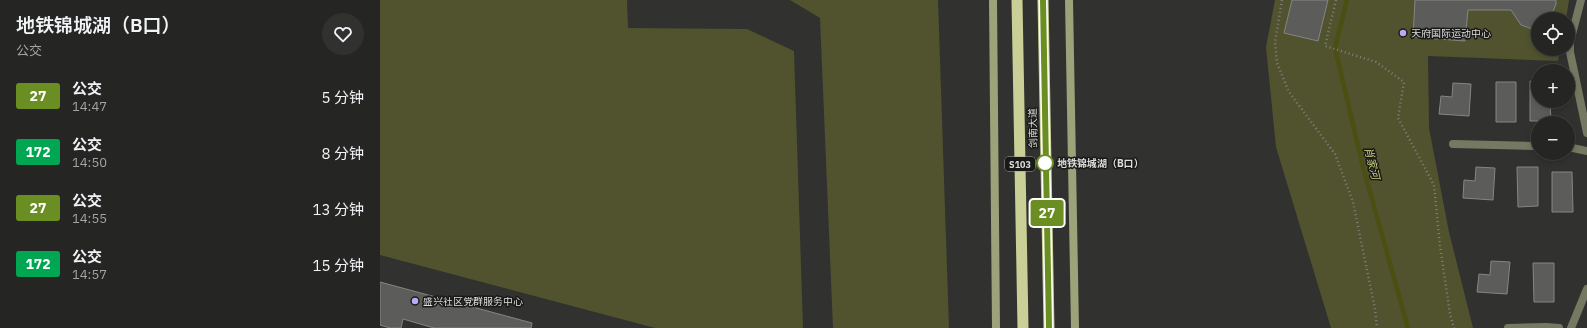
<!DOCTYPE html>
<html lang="zh">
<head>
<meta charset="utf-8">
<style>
	body { margin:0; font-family:"IBM Plex Sans","Noto Sans SC",sans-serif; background:#313130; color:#f1f3f6; height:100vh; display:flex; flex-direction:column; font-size:15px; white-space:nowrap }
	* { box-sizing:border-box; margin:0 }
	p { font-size:13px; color:#a3a5a6 }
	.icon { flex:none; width:22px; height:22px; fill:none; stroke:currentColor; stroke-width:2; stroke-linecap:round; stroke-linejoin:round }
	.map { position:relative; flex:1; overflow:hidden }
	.sheet { display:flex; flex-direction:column; background:#252523; width:380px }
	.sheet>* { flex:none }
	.badge { padding:0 8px; border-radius:3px; font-size:14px; line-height:26px }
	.buttons { position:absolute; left:1151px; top:12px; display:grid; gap:8px }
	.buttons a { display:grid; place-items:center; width:44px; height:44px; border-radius:50%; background:#252523; box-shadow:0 2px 6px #0003,0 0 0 1px #424241; font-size:20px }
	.map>.badge { position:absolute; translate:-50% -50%; box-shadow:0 0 0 2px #fff }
	.round { display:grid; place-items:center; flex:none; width:42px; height:42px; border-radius:21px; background:#313130 }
	.summary { display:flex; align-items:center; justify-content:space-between; height:68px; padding:0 16px }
	h1 { font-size:19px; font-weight:600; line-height:30px }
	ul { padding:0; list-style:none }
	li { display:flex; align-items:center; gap:12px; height:56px; padding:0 16px }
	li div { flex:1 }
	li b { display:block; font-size:15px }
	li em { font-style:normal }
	li .badge { min-width:44px; font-weight:700; text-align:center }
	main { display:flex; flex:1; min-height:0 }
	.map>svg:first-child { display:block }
	.green { fill:#50532e }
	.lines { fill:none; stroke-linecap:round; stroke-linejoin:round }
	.stream { stroke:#4b4f12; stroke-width:4.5 }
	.building { fill:#5c5d5a; stroke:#858683 }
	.path { stroke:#80807e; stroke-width:2.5; stroke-dasharray:1 3; stroke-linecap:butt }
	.minor { stroke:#767961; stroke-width:8 }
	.secondary { stroke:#9da27a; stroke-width:8 }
	.trunk { stroke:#c9cf96; stroke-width:11 }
	.line-casing { stroke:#fff; stroke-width:9 }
	.line { stroke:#6b8e23; stroke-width:6 }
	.poi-dot { fill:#b9aaf7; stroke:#191918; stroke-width:1.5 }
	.stop-dot { fill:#fff; stroke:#6b8e23; stroke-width:2 }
	.labels { text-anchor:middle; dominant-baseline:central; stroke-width:3; stroke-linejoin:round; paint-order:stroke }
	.shield { fill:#191918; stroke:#a2a3a1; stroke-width:1 }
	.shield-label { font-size:9px; font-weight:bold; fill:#dddedc }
	.poi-label { font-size:10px; fill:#dddedc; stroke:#191918; text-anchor:start }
	.street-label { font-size:10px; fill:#dddedc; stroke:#191918 }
	.stop-label { font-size:10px; font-weight:bold; fill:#dddedc; stroke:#191918; text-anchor:start }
	.water-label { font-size:11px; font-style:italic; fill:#c9d17a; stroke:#191918 }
</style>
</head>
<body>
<main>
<section class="sheet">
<div class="summary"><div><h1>地铁锦城湖（B口）</h1><p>公交</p></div><a class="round"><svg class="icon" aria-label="heart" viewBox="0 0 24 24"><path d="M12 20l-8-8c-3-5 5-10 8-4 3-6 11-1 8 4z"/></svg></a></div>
<ul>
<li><span class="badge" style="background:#6b8e23;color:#fff">27</span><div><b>公交</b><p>14:47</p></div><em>5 分钟</em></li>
<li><span class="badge" style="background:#00a651;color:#fff">172</span><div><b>公交</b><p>14:50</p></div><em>8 分钟</em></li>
<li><span class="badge" style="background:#6b8e23;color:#fff">27</span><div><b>公交</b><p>14:55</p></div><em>13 分钟</em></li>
<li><span class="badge" style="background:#00a651;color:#fff">172</span><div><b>公交</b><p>14:57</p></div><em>15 分钟</em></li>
</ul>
</section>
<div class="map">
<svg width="1207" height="328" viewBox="0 0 1207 328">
	<rect width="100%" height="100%" fill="#31312f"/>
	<path class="green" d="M0 0H247L248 28 367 29 414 51 423 328H275L0 255Z
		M410 0H558L569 328H453L440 18Z
		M895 0H1189L1186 19H1158V49H1180L1178 61 1048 56 1049 128 1069 232 1093 328H951L896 147 886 47Z"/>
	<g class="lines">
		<path class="stream" d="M967 0 955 48 983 167 1028 328"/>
	</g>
	<path class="building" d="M912 0H948L938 41 904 33Z
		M1035 0H1176V4L1170 19H1158V31L1141 25 1131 10H1088L1085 41 1033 37Z
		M1150 81H1158V101H1170L1171 121H1150Z
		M1116 82H1136V122H1116Z
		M1073 83 1091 84 1089 116 1059 114 1061 96 1072 97Z
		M1096 167 1115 168 1113 200 1083 198 1084 180 1095 181Z
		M1137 167H1158V206L1138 207Z
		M1172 172H1192L1193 212H1172Z
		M1111 261 1130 262 1127 294 1097 292 1099 274 1110 275Z
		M1153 263H1174V302H1154Z
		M0 282 152 323 151 328H54L23 319 21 328H10L0 325Z"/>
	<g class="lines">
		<path class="path" d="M902 0 895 42 897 63 909 92 955 154 973 202 995 309 997 328
			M956 0 945 46 996 62 1024 82 1018 118 1054 185 1060 246 1070 314 1074 328"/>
		<path class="minor" d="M1201 0 1190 42V52L1207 133
			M1073 144 1158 146
			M1188 147 1207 151
			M1128 328 1166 327 1179 328
			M1191 328 1207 289"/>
		<path class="secondary" d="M613 0 616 328
			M689 0 695 328"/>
		<path class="trunk" d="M637 0 643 328
			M663 0 669 328"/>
	</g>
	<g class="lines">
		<g class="line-casing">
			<path id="line" d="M663 0 669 328"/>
		</g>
		<use href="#line" class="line"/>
	</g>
	<g class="poi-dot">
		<circle cx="1023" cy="33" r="4"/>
		<circle cx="35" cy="301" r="4"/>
	</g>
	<circle class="stop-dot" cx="665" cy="163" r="8"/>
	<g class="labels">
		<rect class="shield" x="625" y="157" width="30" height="14" rx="3"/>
		<g class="shield-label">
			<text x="640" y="164">S103</text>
		</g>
		<g class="poi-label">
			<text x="1031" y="33">天府国际运动中心</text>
			<text x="43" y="301">盛兴社区党群服务中心</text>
		</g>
		<g class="street-label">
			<text transform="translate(653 128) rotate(-91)">剑南大道</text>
		</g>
		<g class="stop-label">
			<text x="677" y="163">地铁锦城湖（B口）</text>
		</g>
		<g class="water-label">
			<text transform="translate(992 163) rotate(76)">肖家河</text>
		</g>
	</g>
</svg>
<div class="buttons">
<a><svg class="icon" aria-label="locate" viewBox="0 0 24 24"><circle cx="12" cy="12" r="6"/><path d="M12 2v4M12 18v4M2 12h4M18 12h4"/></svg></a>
<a>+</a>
<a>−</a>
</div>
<b class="badge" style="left:667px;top:213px;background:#6b8e23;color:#fff">27</b>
</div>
</main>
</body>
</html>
